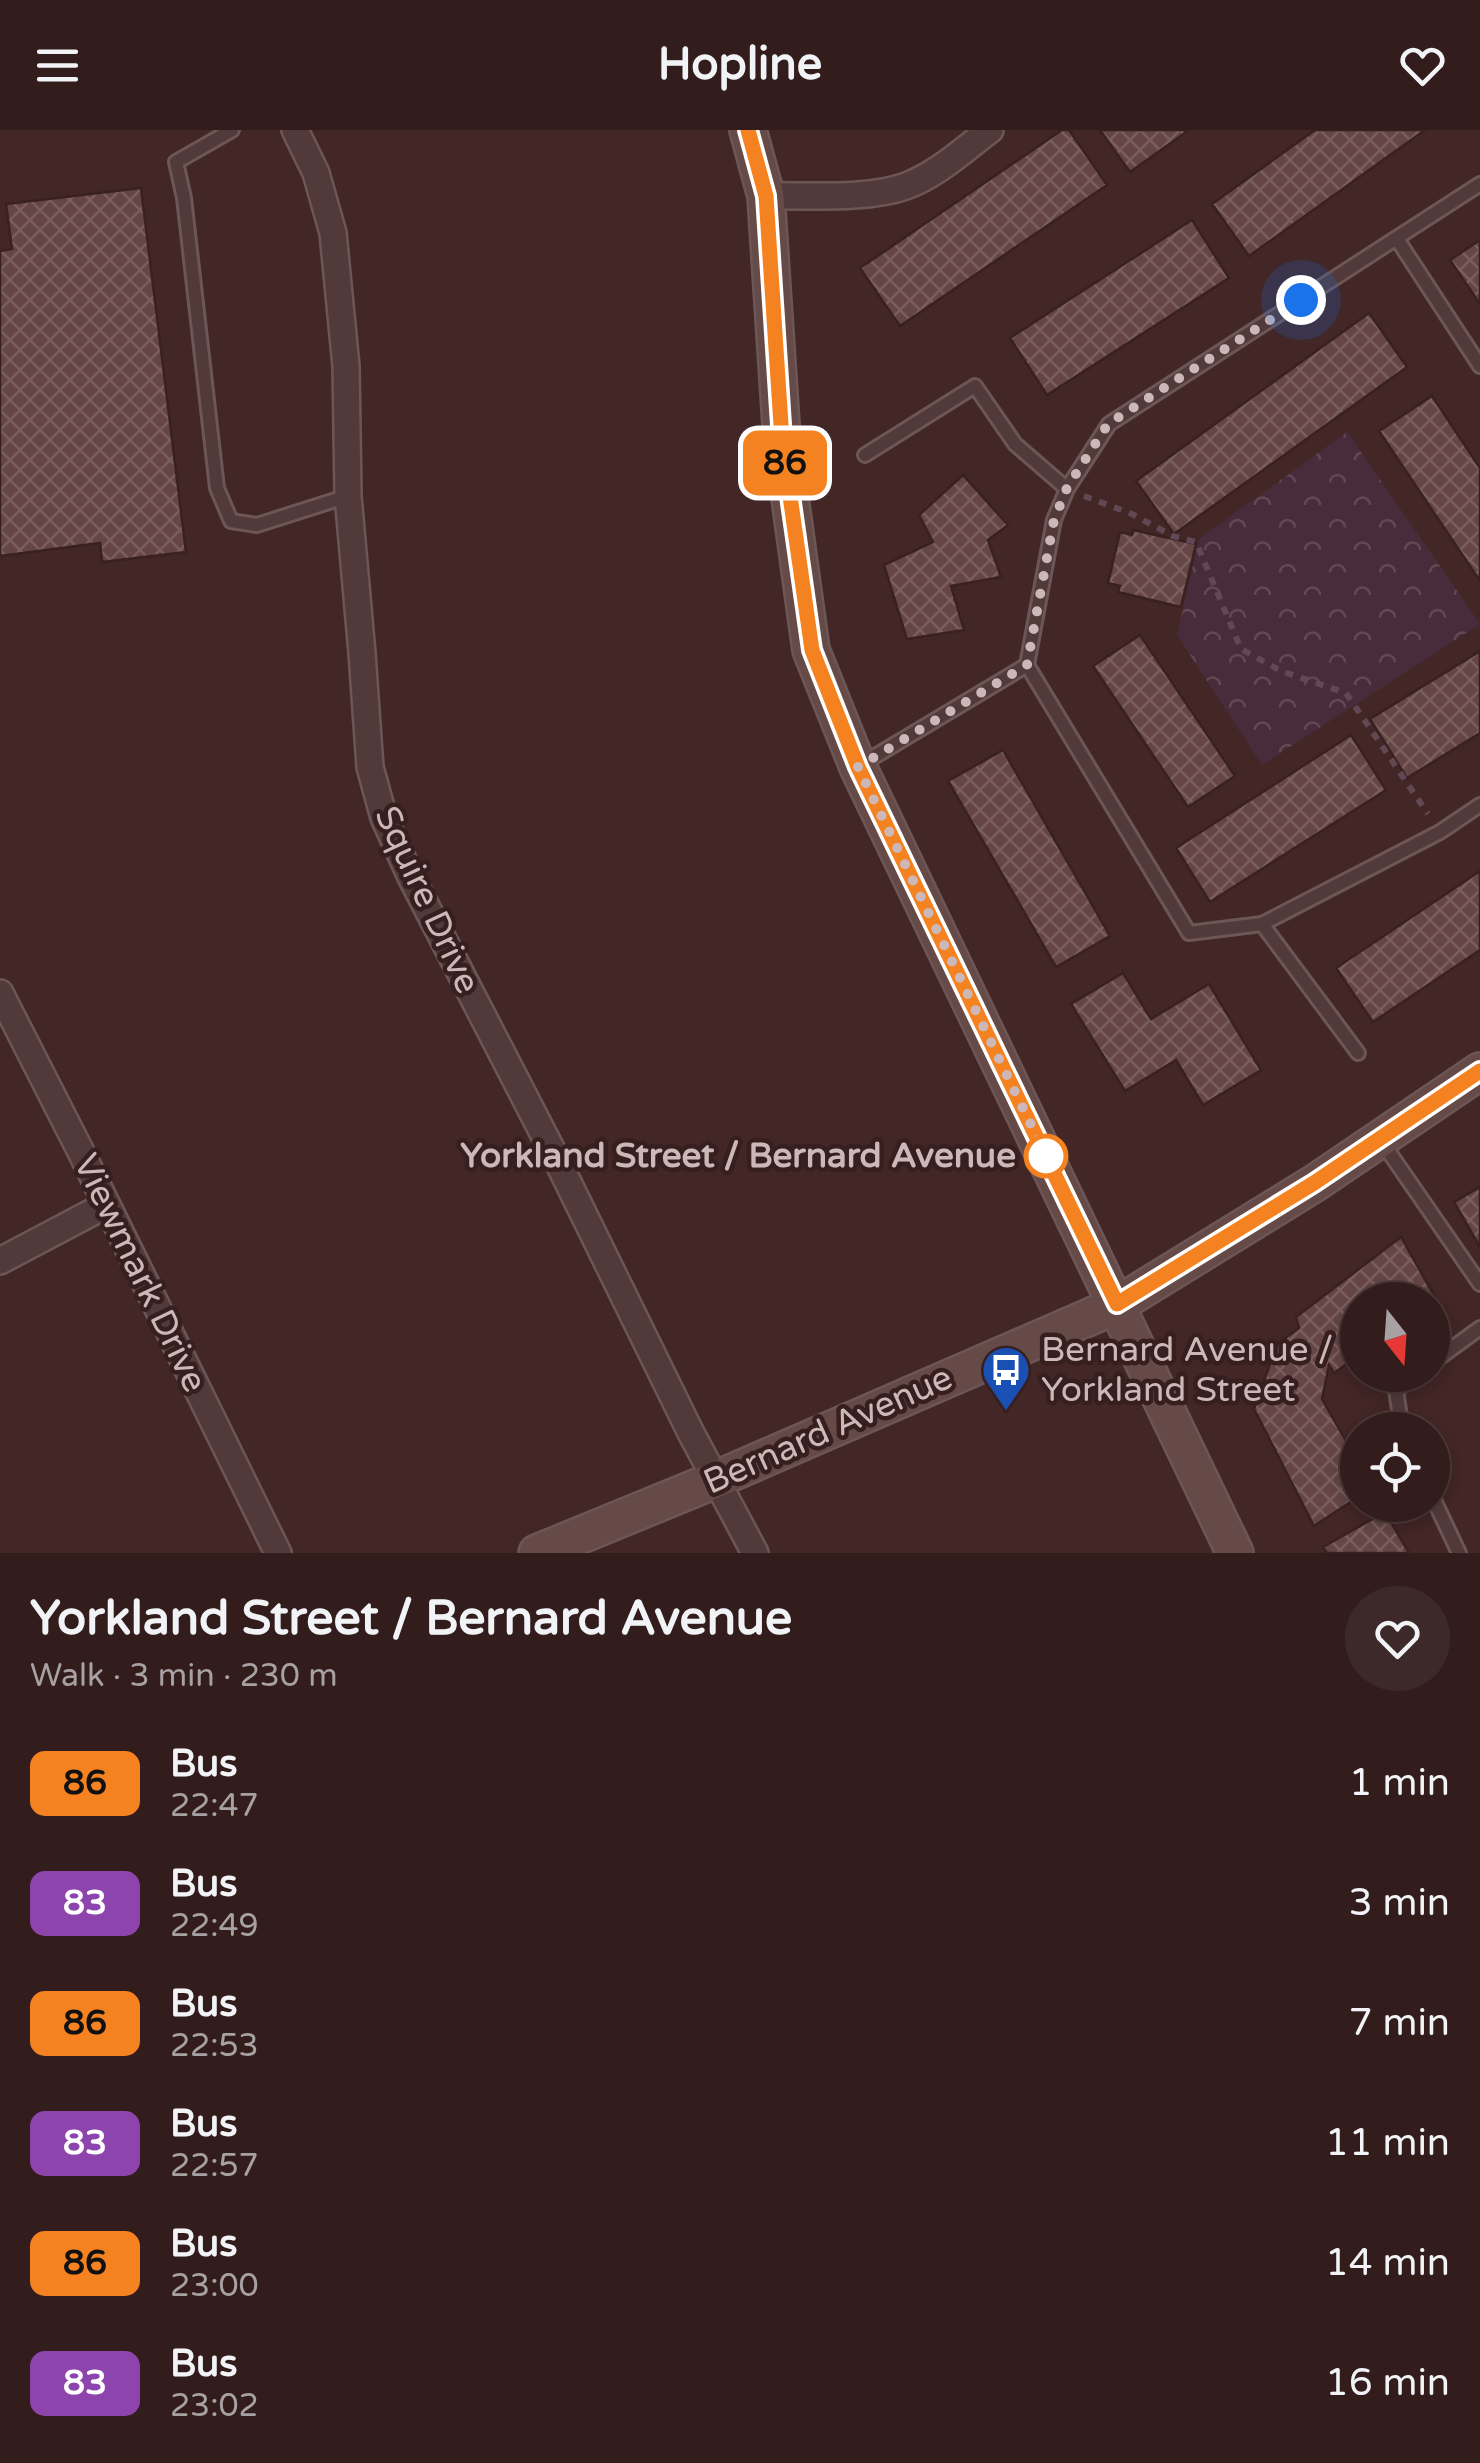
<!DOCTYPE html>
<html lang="en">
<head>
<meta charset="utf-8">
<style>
	body { margin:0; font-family:"Varela Round",sans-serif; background:#3d2929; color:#f1f3f6; height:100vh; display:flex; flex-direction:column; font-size:38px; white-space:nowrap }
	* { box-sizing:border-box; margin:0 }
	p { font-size:32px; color:#a8a1a3 }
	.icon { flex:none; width:55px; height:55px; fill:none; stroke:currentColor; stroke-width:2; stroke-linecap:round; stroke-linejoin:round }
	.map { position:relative; height:1423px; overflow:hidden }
	.side { display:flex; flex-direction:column; background:#321c1c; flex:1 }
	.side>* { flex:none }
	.badge { padding:0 20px; border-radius:15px; font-size:35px; line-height:65px }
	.needle { width:65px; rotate:163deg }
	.fabs { position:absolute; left:1340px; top:1152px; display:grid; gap:20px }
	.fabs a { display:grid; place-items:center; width:110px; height:110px; border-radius:50%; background:#321c1c; box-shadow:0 5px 15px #0003,0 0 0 2px #4d3a3b; font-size:50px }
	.you { position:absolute; width:50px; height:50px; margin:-25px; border:8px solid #fff; border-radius:50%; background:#1a73e8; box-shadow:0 0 0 15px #1a73e833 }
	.map>.badge { position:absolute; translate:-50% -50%; box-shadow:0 0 0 5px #fff }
	.round { display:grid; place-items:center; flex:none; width:105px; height:105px; border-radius:52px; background:#3d2929 }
	.summary { display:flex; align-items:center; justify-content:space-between; height:170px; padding:0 30px }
	h1 { font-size:48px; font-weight:800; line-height:75px }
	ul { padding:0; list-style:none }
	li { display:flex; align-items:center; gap:30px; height:120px; padding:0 30px }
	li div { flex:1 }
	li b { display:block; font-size:38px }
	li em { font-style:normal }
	li .badge { min-width:110px; font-weight:700; text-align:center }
	header { display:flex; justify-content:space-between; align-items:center; height:130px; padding:0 30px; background:#321c1c; font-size:45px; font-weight:800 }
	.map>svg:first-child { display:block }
	.forest { fill:url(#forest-crowns) }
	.building { fill:url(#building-cross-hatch); stroke:#3a2121; stroke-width:2.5 }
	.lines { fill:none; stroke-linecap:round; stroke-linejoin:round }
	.lane-casing { stroke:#6d5656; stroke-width:18 }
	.street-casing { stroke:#6d5656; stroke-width:30 }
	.secondary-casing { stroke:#6d5656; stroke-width:40 }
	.path { stroke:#624855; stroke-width:6; stroke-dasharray:8 8; stroke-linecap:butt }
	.lane { stroke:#523a3a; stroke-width:12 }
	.street { stroke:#523a3a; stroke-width:25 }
	.secondary { stroke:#654a48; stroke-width:35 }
	.line-casing { stroke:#fff; stroke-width:22 }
	.line { stroke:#f58220; stroke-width:15 }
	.walk { stroke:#ccb8b8; stroke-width:10; stroke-dasharray:0 18 }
	.stop-dot { fill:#fff; stroke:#f58220; stroke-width:5 }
	.labels { text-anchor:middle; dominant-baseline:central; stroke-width:9; stroke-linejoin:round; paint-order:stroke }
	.street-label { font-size:35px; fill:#ccb8b8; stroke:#381f1f }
	.stop-label { font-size:35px; font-weight:bold; fill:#ccb8b8; stroke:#381f1f; text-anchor:end }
	.poi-label { font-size:35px; fill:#ccb8b8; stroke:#381f1f; text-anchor:start }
</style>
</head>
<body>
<header><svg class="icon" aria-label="menu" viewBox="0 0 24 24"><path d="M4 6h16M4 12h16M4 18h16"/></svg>Hopline<svg class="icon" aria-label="heart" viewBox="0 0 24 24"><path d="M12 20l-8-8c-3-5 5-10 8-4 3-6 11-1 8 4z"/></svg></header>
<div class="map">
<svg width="1480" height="1423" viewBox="0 0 1480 1423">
	<defs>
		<pattern id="forest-crowns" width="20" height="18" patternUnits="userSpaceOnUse" patternTransform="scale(2.5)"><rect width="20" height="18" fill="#482c3b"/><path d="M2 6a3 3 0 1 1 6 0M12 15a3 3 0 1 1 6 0" fill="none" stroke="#614855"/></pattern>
		<pattern id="building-cross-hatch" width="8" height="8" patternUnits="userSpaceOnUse" patternTransform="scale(2.5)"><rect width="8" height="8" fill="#654545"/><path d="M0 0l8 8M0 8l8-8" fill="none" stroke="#7a5e5e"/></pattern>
	</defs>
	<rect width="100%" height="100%" fill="#432626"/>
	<path class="forest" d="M1347 302 1480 494 1262 635 1177 505 1199 409Z"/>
	<path class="building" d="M1062 0H1069L1107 55 900 196 860 138Z
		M1100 0H1189L1130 42Z
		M1315 0H1425L1249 126 1212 74Z
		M141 58 186 422 102 432 100 413 0 426V121L12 119 6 74Z
		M1192 90 1229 148 1047 265 1010 208Z
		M1480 110V174L1450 130Z
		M1369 183 1407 237 1174 404 1136 351Z
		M1432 266 1480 338V451L1379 301Z
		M963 345 1008 395 988 410 1001 447 951 456 964 500 907 509 884 435 933 412 919 385Z
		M1133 400 1196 414 1181 477 1118 462 1120 456 1108 453 1120 402 1132 405Z
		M1140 505 1235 646 1188 677 1093 536Z
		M1480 521V603L1407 648 1370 589Z
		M1351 605 1386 660 1210 772 1176 718Z
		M1003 620 1110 806 1056 837 948 651Z
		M1480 741V820L1373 892 1336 838Z
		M1123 843 1151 889 1209 854 1261 940 1203 975 1176 930 1125 961 1071 874Z
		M1480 1057V1117L1454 1072Z
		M1401 1107 1436 1169 1432 1172V1170H1358V1226L1334 1243 1329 1235 1322 1269 1358 1332V1367L1314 1396 1254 1279 1277 1214 1299 1198 1296 1187Z
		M1385 1382 1409 1423H1327L1323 1417Z"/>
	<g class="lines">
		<g class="lane-casing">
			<path id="lane" d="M232 0 176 32 184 68 217 358 231 391 257 395 348 366
				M1480 54 1109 294 1067 359 1054 390 1027 535 1189 803 1262 794 1440 702 1480 675
				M1397 109 1480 236
				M865 325 975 256 1015 314 1067 359
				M862 634 1027 535
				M1262 794 1358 923
				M1382 1012 1480 1154
				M1432 1233 1480 1198
				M1402 1300 1396 1260 1416 1245
				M1432 1366 1459 1423"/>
		</g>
		<g class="street-casing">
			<path id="street" d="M295 0 316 43 333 103 346 236 348 366 362 523 370 637 384 688 411 747 558 1032 691 1303 755 1423
				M766 66C807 65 868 70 906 56 938 44 963 20 990 0
				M0 863 81 1022 278 1423
				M0 1131 106 1075"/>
		</g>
		<g class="secondary-casing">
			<path id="secondary" d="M748 0 766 66 782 310 811 520 858 637 1235 1423
				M537 1423 715 1350 1117 1175 1315 1053 1480 941"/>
		</g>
		<path class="path" d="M1084 366 1132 384 1173 406 1196 412 1241 519 1281 541 1346 563 1428 684"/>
		<use href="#lane" class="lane"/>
		<use href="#street" class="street"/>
		<use href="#secondary" class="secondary"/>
	</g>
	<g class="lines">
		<g class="line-casing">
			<path id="line" d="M748 0 766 66 782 310 812 520 858 637 1117 1174 1314 1053 1480 941"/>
		</g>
		<use href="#line" class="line"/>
		<path class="walk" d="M1046 1026 858 637 1027 535 1054 390 1067 358 1108 294 1301 170"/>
	</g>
	<defs>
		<g id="bus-pin" transform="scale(2.5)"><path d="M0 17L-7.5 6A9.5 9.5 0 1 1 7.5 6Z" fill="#1a4fb4" stroke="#381f1f"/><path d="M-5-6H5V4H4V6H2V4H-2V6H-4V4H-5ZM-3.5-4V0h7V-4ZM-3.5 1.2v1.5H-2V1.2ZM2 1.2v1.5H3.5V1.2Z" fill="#fff"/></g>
	</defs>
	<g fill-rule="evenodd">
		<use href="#bus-pin" x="1006" y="1240"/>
	</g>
	<circle class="stop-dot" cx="1046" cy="1026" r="20"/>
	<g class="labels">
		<g class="street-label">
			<text transform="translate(427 770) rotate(65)">Squire Drive</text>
			<text transform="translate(140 1143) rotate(64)">Viewmark Drive</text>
			<text transform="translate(828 1300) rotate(-24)">Bernard Avenue</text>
		</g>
		<g class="stop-label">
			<text x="1016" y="1026">Yorkland Street / Bernard Avenue</text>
		</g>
		<g class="poi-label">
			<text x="1041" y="1220">Bernard Avenue /<tspan x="1041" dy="40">Yorkland Street</tspan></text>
		</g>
	</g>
</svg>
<div class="fabs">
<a><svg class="needle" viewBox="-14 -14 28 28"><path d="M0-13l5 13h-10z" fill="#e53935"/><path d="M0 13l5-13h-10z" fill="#a8a1a3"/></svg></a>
<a><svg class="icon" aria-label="locate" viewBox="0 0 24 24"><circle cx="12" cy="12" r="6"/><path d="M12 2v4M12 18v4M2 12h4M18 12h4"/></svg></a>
</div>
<div class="you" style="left:1301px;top:170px"></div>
<b class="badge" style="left:785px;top:333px;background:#f58220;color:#111">86</b>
</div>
<section class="side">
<div class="summary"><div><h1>Yorkland Street / Bernard Avenue</h1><p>Walk · 3 min · 230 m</p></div><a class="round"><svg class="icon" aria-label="heart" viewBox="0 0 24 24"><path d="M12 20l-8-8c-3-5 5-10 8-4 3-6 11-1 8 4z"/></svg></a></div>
<ul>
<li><span class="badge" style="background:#f58220;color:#111">86</span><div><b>Bus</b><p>22:47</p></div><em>1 min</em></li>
<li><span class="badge" style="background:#8e44ad;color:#fff">83</span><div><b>Bus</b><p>22:49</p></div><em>3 min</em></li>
<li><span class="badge" style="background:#f58220;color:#111">86</span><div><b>Bus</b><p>22:53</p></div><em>7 min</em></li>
<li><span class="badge" style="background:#8e44ad;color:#fff">83</span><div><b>Bus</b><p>22:57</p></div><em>11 min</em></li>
<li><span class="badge" style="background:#f58220;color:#111">86</span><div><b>Bus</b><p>23:00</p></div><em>14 min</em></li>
<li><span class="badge" style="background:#8e44ad;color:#fff">83</span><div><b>Bus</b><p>23:02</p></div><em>16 min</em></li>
</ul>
</section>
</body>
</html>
